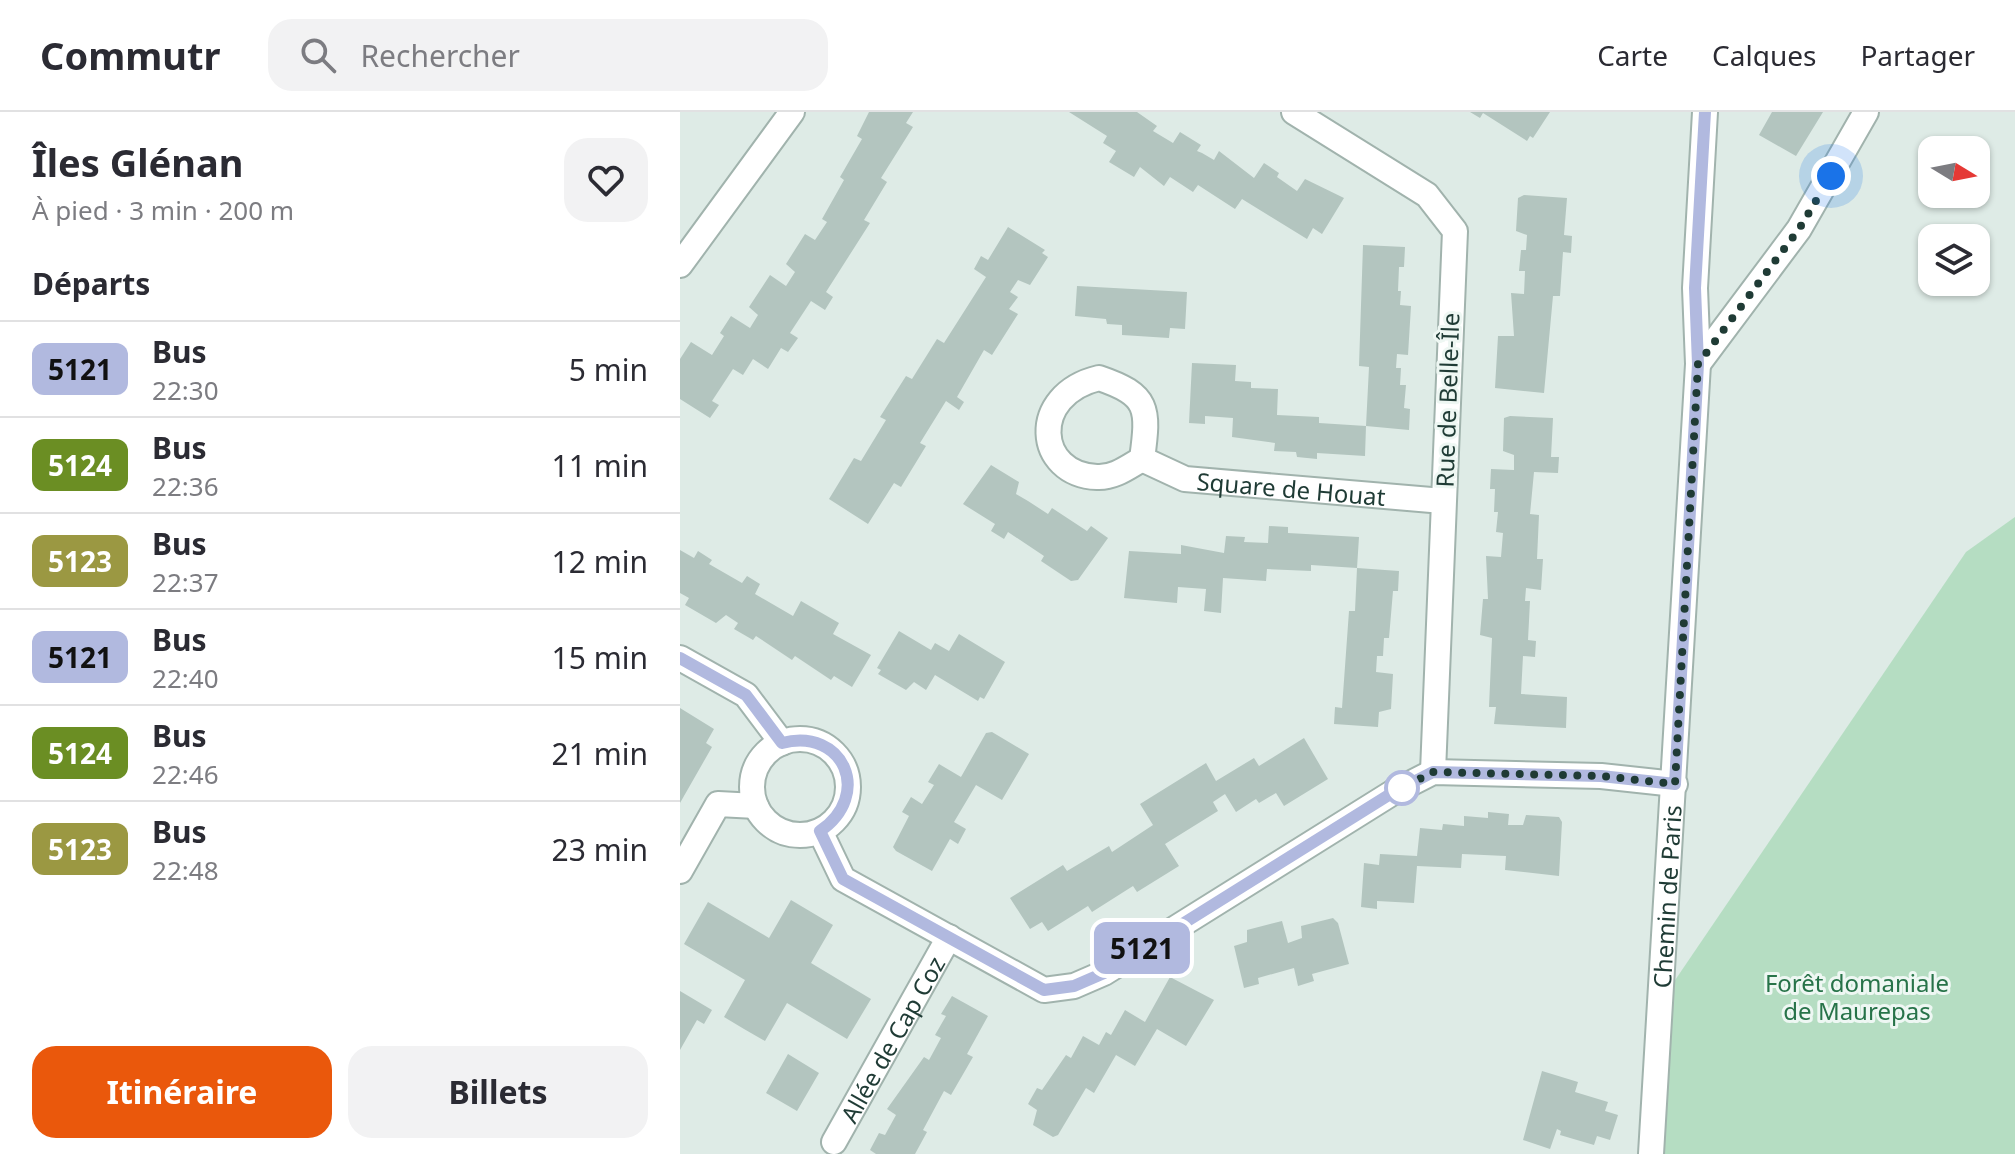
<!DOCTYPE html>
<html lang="fr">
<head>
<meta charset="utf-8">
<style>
	body { margin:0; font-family:"Noto Sans",sans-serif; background:#f2f2f3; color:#2b2b33; height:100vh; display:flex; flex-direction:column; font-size:30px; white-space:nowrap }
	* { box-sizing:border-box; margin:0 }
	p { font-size:26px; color:#7c7c81 }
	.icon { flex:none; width:44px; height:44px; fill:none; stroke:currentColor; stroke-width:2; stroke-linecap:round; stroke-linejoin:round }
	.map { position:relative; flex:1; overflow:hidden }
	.panel { display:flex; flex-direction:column; background:#fff; width:680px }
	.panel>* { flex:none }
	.badge { padding:0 16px; border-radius:12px; font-size:28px; line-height:52px }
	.needle { width:52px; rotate:100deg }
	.buttons { position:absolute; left:1238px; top:24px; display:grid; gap:16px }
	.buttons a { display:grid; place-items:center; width:72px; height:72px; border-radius:16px; background:#fff; box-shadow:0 2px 6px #0004; font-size:40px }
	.you { position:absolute; width:40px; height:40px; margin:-20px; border:6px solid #fff; border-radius:50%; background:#1a73e8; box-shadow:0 0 0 12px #1a73e833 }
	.map>.badge { position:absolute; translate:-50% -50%; box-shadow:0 0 0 4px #fff }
	h2 { padding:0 32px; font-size:30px; line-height:72px }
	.round { display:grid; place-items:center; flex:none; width:84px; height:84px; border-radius:24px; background:#f2f2f3 }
	.overview { display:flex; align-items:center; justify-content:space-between; height:136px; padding:0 32px }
	h1 { font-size:38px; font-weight:700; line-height:60px }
	.cta { display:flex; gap:16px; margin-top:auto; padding:16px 32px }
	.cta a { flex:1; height:92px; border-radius:24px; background:#ea580c; color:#fff; font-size:32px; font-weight:700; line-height:92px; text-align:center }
	.cta a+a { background:#f2f2f3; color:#2b2b33 }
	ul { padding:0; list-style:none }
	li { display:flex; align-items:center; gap:24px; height:96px; padding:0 32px; border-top:2px solid #e1e1e2 }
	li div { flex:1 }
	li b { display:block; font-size:30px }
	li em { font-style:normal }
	li .badge { min-width:88px; font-weight:700; text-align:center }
	header { display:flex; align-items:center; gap:48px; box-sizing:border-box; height:112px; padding:0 40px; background:#fff; border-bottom:2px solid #e1e1e2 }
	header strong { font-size:38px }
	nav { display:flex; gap:44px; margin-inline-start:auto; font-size:28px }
	.search { width:560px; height:72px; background:#f2f2f3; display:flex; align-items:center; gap:20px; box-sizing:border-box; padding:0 28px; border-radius:24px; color:#7c7c81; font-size:30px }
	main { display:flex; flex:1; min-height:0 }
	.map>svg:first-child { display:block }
	.green { fill:#b5ddc2 }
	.building { fill:#b3c5bf }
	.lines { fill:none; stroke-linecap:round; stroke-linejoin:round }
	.street-casing { stroke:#a1b3ad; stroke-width:28 }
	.street { stroke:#fff; stroke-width:24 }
	.line-casing { stroke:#fff; stroke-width:18 }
	.line { stroke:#b1b9df; stroke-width:12 }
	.walk { stroke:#1f3b35; stroke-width:8; stroke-dasharray:0 14.4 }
	.stop-dot { fill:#fff; stroke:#b1b9df; stroke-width:4 }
	.labels { text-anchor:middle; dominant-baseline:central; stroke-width:6; stroke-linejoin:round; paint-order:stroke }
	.street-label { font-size:24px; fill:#1f3b35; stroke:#eef7f3 }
	.park-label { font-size:24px; fill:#277349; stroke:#eef7f3 }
</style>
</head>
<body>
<header>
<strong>Commutr</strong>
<div class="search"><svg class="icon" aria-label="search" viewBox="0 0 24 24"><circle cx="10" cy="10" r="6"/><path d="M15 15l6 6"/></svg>Rechercher</div>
<nav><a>Carte</a><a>Calques</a><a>Partager</a></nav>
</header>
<main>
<section class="panel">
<div class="overview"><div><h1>Îles Glénan</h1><p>À pied · 3 min · 200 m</p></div><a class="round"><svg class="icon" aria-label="heart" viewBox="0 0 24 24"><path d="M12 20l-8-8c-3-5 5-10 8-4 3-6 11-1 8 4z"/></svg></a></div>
<h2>Départs</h2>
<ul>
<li><span class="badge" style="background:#b1b9df;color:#111">5121</span><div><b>Bus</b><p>22:30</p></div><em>5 min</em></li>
<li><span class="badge" style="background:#6b8e23;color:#fff">5124</span><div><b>Bus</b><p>22:36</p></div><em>11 min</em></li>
<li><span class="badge" style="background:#9b9842;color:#fff">5123</span><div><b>Bus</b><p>22:37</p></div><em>12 min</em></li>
<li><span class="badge" style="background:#b1b9df;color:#111">5121</span><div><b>Bus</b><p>22:40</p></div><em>15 min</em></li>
<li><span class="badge" style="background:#6b8e23;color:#fff">5124</span><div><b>Bus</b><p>22:46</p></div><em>21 min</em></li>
<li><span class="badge" style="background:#9b9842;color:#fff">5123</span><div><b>Bus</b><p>22:48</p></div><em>23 min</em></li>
</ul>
<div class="cta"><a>Itinéraire</a><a>Billets</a></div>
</section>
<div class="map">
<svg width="1335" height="1042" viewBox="0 0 1335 1042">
	<rect width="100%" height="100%" fill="#deebe6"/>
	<path class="green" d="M1335 405V1042H966L987 880 1286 440Z"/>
	<path class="building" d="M189 0H233L226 11 233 15 201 66 207 70 184 108 190 111 146 180 153 185 145 198 131 189 110 221 118 226 108 240 101 236 88 257 73 247 63 263 53 257 32 289 39 293 30 306 0 287V247L11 230 32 243 44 224 40 221 51 204 70 216 78 203 69 195 90 163 106 174 115 160 106 152 125 122 135 128 147 110 142 107 164 68 160 65 182 27 177 24Z
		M389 0H457L477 14 473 19 493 31 500 20 521 33 517 39 522 41 534 48 539 39 574 66 584 51 599 61 597 65 617 79 625 67 664 86 642 122 633 116 627 127 562 87 555 97 518 73 513 80 490 65 484 74 460 55 454 65 429 50 436 39 423 31 427 24Z
		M790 0H870L853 26 850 24 847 29 803 1 800 6Z
		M1092 0H1143L1116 44 1079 23Z
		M844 83 887 86 884 123 892 124 891 141 883 140 880 184H873L864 281 815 276 818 224H834L831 181 844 182 845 159H839L841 138H846L847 123 836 119 838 86Z
		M328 115 365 138 362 141 368 145 350 173 338 168 330 180 338 185 329 197 338 202 312 243 304 238 277 285 284 290 279 298 266 289 240 331 246 334 221 375 214 371 188 412 149 387 174 346 181 349 206 308 200 305 226 264 232 267 257 227 264 231 306 165 294 157 301 144 308 148Z
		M683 133 725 135 724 155H719L718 179H721L720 193 731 194 728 243 717 242 716 256H721L720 273H726L724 296 730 297 729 318 686 314 689 255 679 254Z
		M397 174 507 180 505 217 490 216 489 226 442 223V213L427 212 426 207 395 204Z
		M512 251 556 253 555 269 571 270V276L598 277 597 303 639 305V311L686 314 685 344 637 341V347L617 345 616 340 594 339 595 331 552 325 553 306 525 304V312L509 311Z
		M830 304 873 306 871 345H879L878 361 854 360 850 402 859 403 857 447H863L861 478 846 476 845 489H850L848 528 856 529 855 545 843 544 841 582 887 585 886 616 814 612 816 595H809L812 526 800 523 803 487H808L806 444 821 445 823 421 816 420 818 400H814L815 377H810L811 357 834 358V343L823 339 824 306Z
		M311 353 339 370 336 382 348 389 368 402 372 396 407 419 411 414 428 426 398 468 391 469 361 449 364 444 328 420 324 427 311 419 315 412 283 392Z
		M589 414 608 415V421L679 425 677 456 719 459 718 479H713L709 526H704L703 544H697L696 560 713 562 711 597 699 600 698 615 654 612 655 595 662 596 669 499H675L677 456 631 453V459L587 457 586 469 543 466 541 501 524 499 526 477 498 475 497 491 444 486 449 439 501 442V433L544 441 546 424 565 425 564 430 588 431Z
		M0 438 14 446 18 439 32 448 29 452 62 471 67 464 80 472 75 482 113 504 121 489 159 511 153 522 191 543 172 575 154 564 151 568 115 544 112 548 76 524 73 528 54 517 58 511 46 503 36 511 5 493 9 486 0 481Z
		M219 519 251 538 255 531 269 539 279 522 325 550 304 587 300 585 298 589 255 563 246 578 234 570 226 578 198 562 201 558 197 556Z
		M0 596 34 617 26 631 32 635 0 691Z
		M312 620 349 642 322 688 296 673 274 710 286 717 278 732 270 727 252 759 216 739 213 735 229 704 222 700 231 685 242 692 254 673 248 670 259 652 281 665 306 621Z
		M624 626 648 667 604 694 596 681 579 691 576 687 556 700 545 682 533 690 538 699 485 732 499 754 457 780 453 774 412 800 408 794 368 819 362 810 350 817 330 786 383 753 387 759 429 734 432 740 473 713 460 692 526 651 536 669 574 646 579 654Z
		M808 700 829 702 828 713H843L846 703 879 705 882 710 879 764 825 758 826 744 782 742 781 756 737 754 734 791 697 789V797L681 795 684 751 699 753 700 742 737 744 740 716 762 718 763 712 784 714V704L808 706Z
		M111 788 153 813 131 851 191 887 167 927 107 891 85 929 64 917 44 905 65 868 4 832 28 790 89 826Z
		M653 806 658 811 669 852 632 862 634 869 618 874 614 856 578 866 579 872 564 876 554 834 567 830V818L602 809 608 831 622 826 621 814Z
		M490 865 534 888 506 934 477 917 455 954 436 943 414 981 406 976 378 1023 373 1025 353 1013 357 998 348 992 357 976 362 978 386 943 391 946 403 924 419 933 426 920 431 923 445 898 465 910Z
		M0 879 32 898 24 912 17 908 0 938Z
		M272 884 308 904 287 942 293 945 271 983 264 979 243 1018 247 1020 235 1042H196L190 1038 199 1021 205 1023 216 1003 207 997 244 945 249 948 261 926 255 923 266 904 261 902Z
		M108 942 139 961 117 999 86 981Z
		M862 959 898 970 895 980 928 990 925 999 938 1003 930 1028 917 1024 914 1033 880 1023 881 1019 877 1017 870 1037 843 1028Z"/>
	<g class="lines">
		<g class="street-casing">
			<g id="street">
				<path d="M614 0 747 83 775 119 753 660"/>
				<path d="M0 153 112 0"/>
				<path d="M1018 252 1119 117 1186 0"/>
				<path d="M419 266C469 283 469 296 462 347 448 355 434 366 417 365 356 363 348 283 419 266Z"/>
				<path id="s1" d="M462 347 505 367 763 389"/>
				<path d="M0 546 66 583 102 631"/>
				<circle cx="120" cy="675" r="48"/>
				<path d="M140 719 163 767 364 878 394 874 424 861 712 681 753 660 921 664 995 672"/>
				<path d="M0 759 38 692 76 694"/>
				<path id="s2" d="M154 1030 269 825"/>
				<path id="s3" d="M971 1042 1018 252 1015 176 1025 0"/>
			</g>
		</g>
		<use href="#street" class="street"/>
	</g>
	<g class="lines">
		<g class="line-casing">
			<path id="line" d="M0 546 66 583 102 631C164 615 193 683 140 719L163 767 364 878 394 874 424 861 712 681 753 660 921 664 995 672 1018 252 1015 176 1025 0"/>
		</g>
		<use href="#line" class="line"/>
		<path class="walk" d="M722 676 712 681 753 660 921 664 995 672 1018 252 1119 117 1151 64"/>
	</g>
	<circle class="stop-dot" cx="722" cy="676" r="16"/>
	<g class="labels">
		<g class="street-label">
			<text transform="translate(767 288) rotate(-88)">Rue de Belle-Île</text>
			<text stroke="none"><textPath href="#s1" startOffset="154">Square de Houat</textPath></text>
			<text stroke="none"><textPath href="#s3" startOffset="258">Chemin de Paris</textPath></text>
			<text stroke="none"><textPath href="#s2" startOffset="118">Allée de Cap Coz</textPath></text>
		</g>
		<g class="park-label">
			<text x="1177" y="870">Forêt domaniale<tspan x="1177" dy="28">de Maurepas</tspan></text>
		</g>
	</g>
</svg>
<div class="buttons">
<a><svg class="needle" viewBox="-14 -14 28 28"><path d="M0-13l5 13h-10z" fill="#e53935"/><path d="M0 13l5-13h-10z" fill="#7c7c81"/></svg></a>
<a><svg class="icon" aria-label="layers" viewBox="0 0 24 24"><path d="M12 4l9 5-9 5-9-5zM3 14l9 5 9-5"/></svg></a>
</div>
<div class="you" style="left:1151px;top:64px"></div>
<b class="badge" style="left:462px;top:836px;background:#b1b9df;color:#111">5121</b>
</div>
</main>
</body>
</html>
